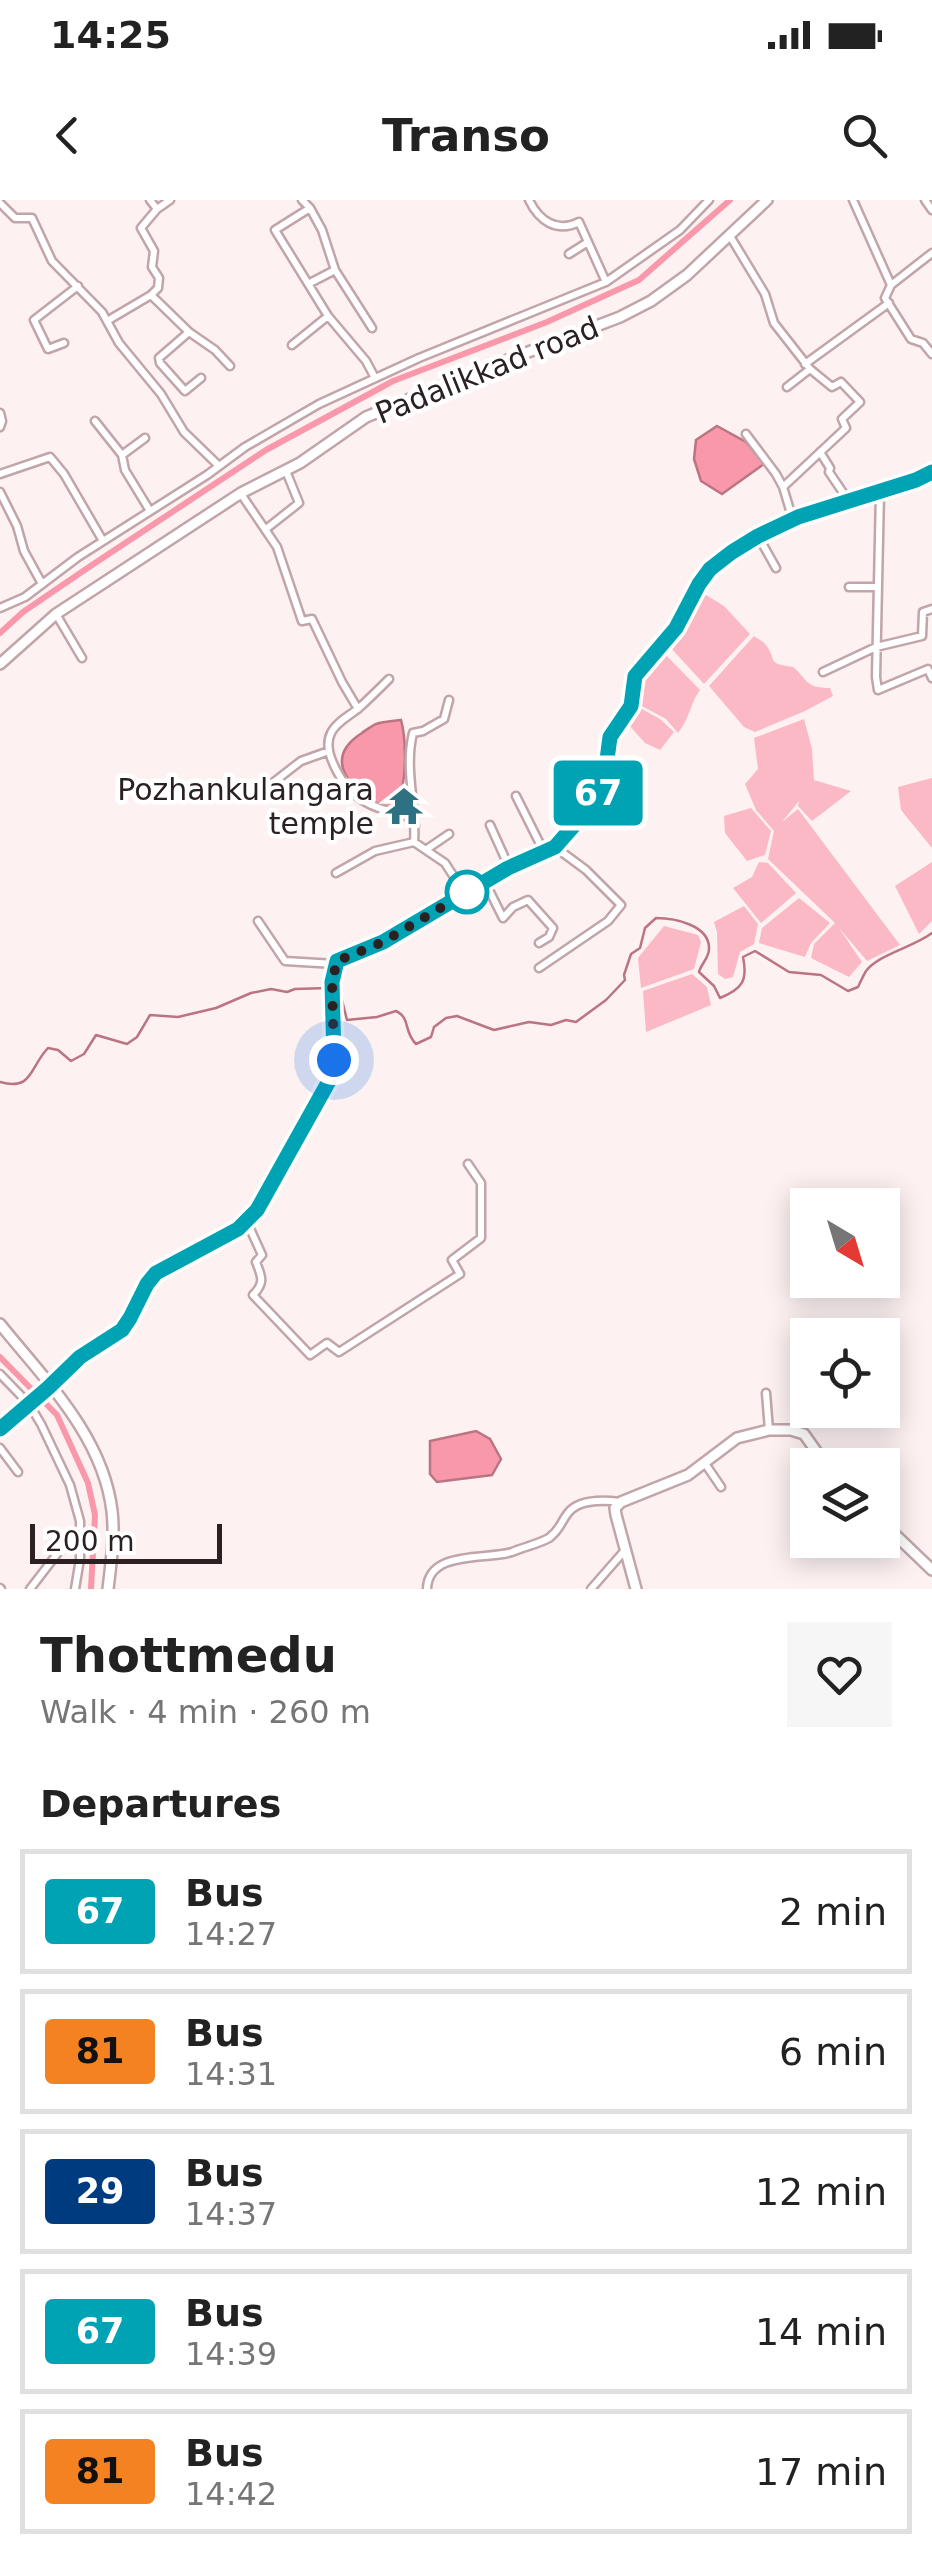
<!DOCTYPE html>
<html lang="en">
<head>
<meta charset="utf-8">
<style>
	body { margin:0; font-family:"DejaVu Sans",sans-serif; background:#f6f6f6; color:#222; height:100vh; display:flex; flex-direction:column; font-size:38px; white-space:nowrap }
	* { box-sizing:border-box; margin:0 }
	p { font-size:32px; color:#767676 }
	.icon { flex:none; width:55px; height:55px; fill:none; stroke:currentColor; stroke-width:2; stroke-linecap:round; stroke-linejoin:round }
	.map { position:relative; height:1389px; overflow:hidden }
	.sheet { display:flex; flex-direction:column; background:#fff; flex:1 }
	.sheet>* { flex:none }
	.badge { padding:0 20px; border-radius:8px; font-size:35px; line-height:65px }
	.needle { width:65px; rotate:142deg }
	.buttons { position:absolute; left:790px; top:988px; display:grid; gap:20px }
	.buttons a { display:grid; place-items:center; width:110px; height:110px; border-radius:0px; background:#fff; box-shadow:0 5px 25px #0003; font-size:50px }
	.scale { position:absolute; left:30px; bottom:25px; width:192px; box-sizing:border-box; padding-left:10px; border:5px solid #2b2022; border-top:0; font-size:28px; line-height:35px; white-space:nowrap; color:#2b2022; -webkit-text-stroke:8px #fff; paint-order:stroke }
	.you { position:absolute; width:50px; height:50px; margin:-25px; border:8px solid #fff; border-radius:50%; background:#1a73e8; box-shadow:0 0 0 15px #1a73e833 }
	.map>.badge { position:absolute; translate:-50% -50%; box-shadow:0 0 0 5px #fff }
	h2 { padding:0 40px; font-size:38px; line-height:90px }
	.round { display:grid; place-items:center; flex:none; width:105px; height:105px; border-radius:0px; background:#f6f6f6 }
	.summary { display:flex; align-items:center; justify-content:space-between; height:170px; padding:0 40px }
	h1 { font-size:48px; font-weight:800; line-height:75px }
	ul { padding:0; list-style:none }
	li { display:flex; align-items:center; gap:30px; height:125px; margin:0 20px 15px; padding:0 20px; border:5px solid #e0e0e0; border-radius:0px }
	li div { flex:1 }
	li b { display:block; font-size:38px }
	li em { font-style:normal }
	li .badge { min-width:110px; font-weight:700; text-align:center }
	.status { display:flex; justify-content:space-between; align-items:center; height:70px; padding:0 50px; background:#fff; direction:ltr }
	.status svg { height:28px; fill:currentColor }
	header { display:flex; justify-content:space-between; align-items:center; height:130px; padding:0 40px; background:#fff; font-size:45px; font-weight:800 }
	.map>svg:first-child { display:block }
	.green { fill:#fab9c4 }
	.water { fill:#f998ab; stroke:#bb7482; stroke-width:2.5 }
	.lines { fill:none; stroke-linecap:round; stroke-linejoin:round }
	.stream { stroke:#bb7482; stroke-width:2.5 }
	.canal { stroke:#f998ab; stroke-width:6 }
	.street-casing { stroke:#c1a5a9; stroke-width:11 }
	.secondary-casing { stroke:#c1a5a9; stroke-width:14 }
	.street { stroke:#fff; stroke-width:6 }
	.secondary { stroke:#fff; stroke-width:9 }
	.line-casing { stroke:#fff; stroke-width:22 }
	.line { stroke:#00a3b4; stroke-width:15 }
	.walk { stroke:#2b2022; stroke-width:10; stroke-dasharray:0 18 }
	.stop-dot { fill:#fff; stroke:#00a3b4; stroke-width:5 }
	.labels { text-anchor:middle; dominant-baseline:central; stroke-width:9; stroke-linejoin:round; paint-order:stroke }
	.street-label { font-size:30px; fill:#2b2022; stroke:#fff }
	.poi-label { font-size:30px; fill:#2b2022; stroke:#fff; text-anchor:end }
</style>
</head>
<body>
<div class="status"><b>14:25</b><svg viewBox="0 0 49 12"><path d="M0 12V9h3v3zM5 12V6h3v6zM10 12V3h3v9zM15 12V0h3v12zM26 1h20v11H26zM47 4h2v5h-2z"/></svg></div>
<header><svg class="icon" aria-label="back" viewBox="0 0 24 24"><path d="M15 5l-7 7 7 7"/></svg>Transo<svg class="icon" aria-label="search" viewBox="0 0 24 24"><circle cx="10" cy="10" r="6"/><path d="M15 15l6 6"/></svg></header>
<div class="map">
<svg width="932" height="1389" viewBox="0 0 932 1389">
	<rect width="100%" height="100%" fill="#fdf1f2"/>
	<path class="green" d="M701 392 724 406 750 434 704 484 669 446 693 409Z
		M754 436C758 439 763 441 766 445 778 461 765 463 793 467 808 479 804 488 830 488L833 496 805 511 755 532 744 527 709 486Z
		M663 452 700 490C689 506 690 518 678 533L666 519 640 505 641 475Z
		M640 508 660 519 674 532 660 550 645 543 628 524Z
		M804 519 812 549 814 580 851 591 812 621 798 606 799 601 782 622 798 609 900 745 867 761 839 728 862 762 849 777 811 758 814 744 835 723 768 659 774 631 756 610 745 584 758 569 754 538Z
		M932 578V648L901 610 898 587Z
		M751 608 771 631 765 655 747 661 725 633 724 616Z
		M759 662 768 663 796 693 761 723 733 688 752 677Z
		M932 662V721L919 734 895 686Z
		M799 698 830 723 811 743 805 757 759 743 762 728Z
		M744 706 758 724 754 744 740 752 733 777 725 779 718 774 717 732 714 722Z
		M664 726 698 735 701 742 694 769 641 788 638 758Z
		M692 774 707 787 711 805 646 832 643 791Z"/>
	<path class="water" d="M717 226 746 242 764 264 722 294 701 281 694 259 696 240Z
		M401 520C406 537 407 580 399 597 397 601 392 606 388 610 356 595 318 561 362 533 363 532 375 524 376 524 384 521 394 521 401 520Z
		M476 1231 490 1239 501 1259 492 1275 437 1282 430 1274V1241Z"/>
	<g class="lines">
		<path class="stream" d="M336 788H339L347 820 377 817 396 811C411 818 403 831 416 844L431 837 434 827 446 818 457 816 494 830 529 822 551 825 566 820 576 822 606 800 625 780 624 775 631 754 640 748 645 728 656 718C674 718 710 725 709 749 709 758 701 764 699 772L714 786 720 798C742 789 748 781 743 757L755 751 789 772 821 775 848 791 858 787C861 781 863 776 866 771 879 754 914 747 932 733
			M0 882C33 891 29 868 48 848L58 850 71 861 84 854 96 835 127 844 137 837 150 815 178 817 216 808 251 793 271 789 287 792 295 789 328 788"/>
		<path class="canal" d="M0 433 23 412 92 365 266 250 393 181 547 122 639 80 730 0
			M0 1157 57 1215 88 1283 95 1315 91 1389"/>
		<g class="street-casing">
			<path id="street" d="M150 0 157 9
				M302 0 310 8 275 30 328 116 366 161 375 178
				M529 0C539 21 557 33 579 22L606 82
				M853 0 891 85 932 53
				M925 0 932 10
				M0 3 15 18H32L52 61 102 112 119 143 161 194 184 232 219 266
				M310 8 322 30 335 70 372 128
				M730 36 765 94 774 123 810 169 832 187 841 182 860 202 842 219 846 228 783 287
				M569 54 588 42
				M310 83 335 70
				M891 85 885 98 911 139 923 143 932 154
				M151 95 189 132 215 150 230 166
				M107 121 151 95 158 88 159 78 152 67 154 51 141 28 157 9 170 0
				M189 132 159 158 160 163 185 191 201 178
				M64 143 48 149 34 120 78 86
				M292 145 328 116
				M805 164 889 103
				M787 187 810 169
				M0 213 2 221 0 227
				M95 221 122 255 125 270 150 311
				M746 234 776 274 783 287 793 320
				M820 252 830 268 829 272 848 300
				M122 255 145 238
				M0 274 50 257 64 274 103 341
				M0 292 17 326 24 351 41 382
				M880 292 876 477 878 490 928 469 932 478
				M241 294 277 347 302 421 312 419 342 482 358 509
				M266 329 299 303 286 271
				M758 336 776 368
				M849 387H878
				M0 408 25 397 78 357 207 275 245 247 319 204 419 158 606 82 680 30 709 0
				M56 414 82 458
				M823 472 876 447 922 436 923 412 932 409
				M389 479C379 489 370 498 360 507 351 515 336 522 331 533 326 543 329 554 333 563 348 598 371 609 406 615L415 626
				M449 500 444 519 423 531 413 533C404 570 417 605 414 642L445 663 465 694
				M261 592 301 561 329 551
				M516 596 544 652
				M490 625 509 667
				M427 649 449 634
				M336 673 375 651 414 642
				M485 682 503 718 513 707 528 700 553 728 549 737 539 743
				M258 721 285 761 335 764
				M539 768 608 721 621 705 586 670 555 647
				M247 1022 262 1055 256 1062C262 1077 265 1083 253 1095L310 1155 327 1143 339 1152 460 1074 452 1060 481 1038V983L468 964
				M0 1174 29 1204 41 1224 70 1285 80 1321V1359L75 1389
				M766 1193 769 1230
				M0 1248 18 1272
				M704 1262 721 1287
				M0 1388 1 1389
				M30 1389 57 1354
				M427 1389C428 1350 486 1360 512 1352 524 1347 538 1344 549 1338 561 1329 560 1323 568 1313 579 1299 604 1300 620 1302
				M591 1389 626 1349"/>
		</g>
		<g class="secondary-casing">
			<path id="secondary" d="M0 464 56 414 241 293 300 263 366 217 476 172 620 117 651 101 687 75 767 0
				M0 1124C45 1180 103 1236 112 1311 115 1337 111 1363 108 1389
				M0 1229 51 1186 80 1157 122 1130 147 1084 156 1073 205 1048 247 1022 257 1011 329 881 334 860 332 782 337 761 383 742 508 668 555 647 584 614 598 592 606 567 610 537 631 506 635 476 677 428 699 384 710 369 732 352 758 336 798 317 916 281 932 273
				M882 1322 932 1370
				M636 1389 616 1315 615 1308 621 1302 688 1275 737 1238 769 1230H791L804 1234 826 1265"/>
		</g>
		<use href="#street" class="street"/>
		<use href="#secondary" class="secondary"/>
	</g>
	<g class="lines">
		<g class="line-casing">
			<path id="line" d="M0 1229 48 1188 80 1157 122 1130 130 1118 147 1084 156 1073 238 1029 257 1010 329 881 334 860 332 782 337 761 383 742 508 668 555 647 584 614 598 592 606 567 610 537 631 506 635 476 676 428 699 384 710 369 732 352 758 336 798 317 916 280 932 272"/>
		</g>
		<use href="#line" class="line"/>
		<path class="walk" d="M334 860 332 782 337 761 383 742 467 692"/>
	</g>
	<defs>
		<g id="temple-bare" transform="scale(3)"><path d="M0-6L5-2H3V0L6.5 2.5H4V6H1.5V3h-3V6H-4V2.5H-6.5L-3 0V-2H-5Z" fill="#2e7182" stroke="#fff" stroke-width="2.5" paint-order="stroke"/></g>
	</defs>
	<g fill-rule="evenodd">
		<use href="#temple-bare" x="404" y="606"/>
	</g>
	<circle class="stop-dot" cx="467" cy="692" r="20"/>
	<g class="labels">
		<g class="street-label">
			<text transform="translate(487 170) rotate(-22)">Padalikkad road</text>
		</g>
		<g class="poi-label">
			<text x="374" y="589">Pozhankulangara<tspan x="374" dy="34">temple</tspan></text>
		</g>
	</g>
</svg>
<div class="buttons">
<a><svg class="needle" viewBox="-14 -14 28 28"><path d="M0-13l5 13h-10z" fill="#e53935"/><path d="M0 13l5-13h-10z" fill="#767676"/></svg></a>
<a><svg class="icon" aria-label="locate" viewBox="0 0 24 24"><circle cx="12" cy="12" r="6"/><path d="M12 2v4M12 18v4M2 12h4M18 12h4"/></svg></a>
<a><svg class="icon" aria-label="layers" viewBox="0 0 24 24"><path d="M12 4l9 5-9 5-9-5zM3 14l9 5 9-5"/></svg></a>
</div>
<div class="scale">200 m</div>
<div class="you" style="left:334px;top:860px"></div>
<b class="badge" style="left:598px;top:593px;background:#00a3b4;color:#fff">67</b>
</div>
<section class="sheet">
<div class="summary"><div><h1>Thottmedu</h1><p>Walk · 4 min · 260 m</p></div><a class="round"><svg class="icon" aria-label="heart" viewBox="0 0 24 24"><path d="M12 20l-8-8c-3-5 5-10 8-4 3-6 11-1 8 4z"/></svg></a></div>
<h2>Departures</h2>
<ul>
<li><span class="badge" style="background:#00a3b4;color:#fff">67</span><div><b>Bus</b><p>14:27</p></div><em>2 min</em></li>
<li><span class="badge" style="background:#f58220;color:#111">81</span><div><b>Bus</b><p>14:31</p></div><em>6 min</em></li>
<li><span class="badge" style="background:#003b80;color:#fff">29</span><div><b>Bus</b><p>14:37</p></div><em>12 min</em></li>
<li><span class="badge" style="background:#00a3b4;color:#fff">67</span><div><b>Bus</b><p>14:39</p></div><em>14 min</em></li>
<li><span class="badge" style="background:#f58220;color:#111">81</span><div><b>Bus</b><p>14:42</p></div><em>17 min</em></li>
</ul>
</section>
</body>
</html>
